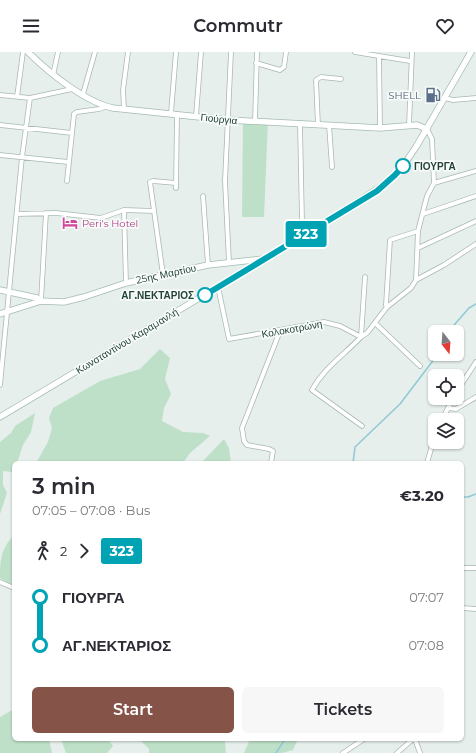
<!DOCTYPE html>
<html lang="en">
<head>
<meta charset="utf-8">
<style>
	body { margin:0; font-family:Montserrat,sans-serif; background:#f7f7f7; color:#2b2b33; height:100vh; display:flex; flex-direction:column; font-size:15px; white-space:nowrap }
	* { box-sizing:border-box; margin:0 }
	p { font-size:13px; color:#7c7c81 }
	.icon { flex:none; width:22px; height:22px; fill:none; stroke:currentColor; stroke-width:2; stroke-linecap:round; stroke-linejoin:round }
	.map { position:relative; flex:1; overflow:hidden }
	.side { position:absolute; left:12px; top:409px; width:452px; height:280px; display:flex; flex-direction:column; background:#fff; border-radius:6px; box-shadow:0 1px 3px #0004 }
	.side>* { flex:none }
	.badge { padding:0 8px; border-radius:3px; font-size:14px; line-height:26px }
	.needle { width:26px; rotate:163deg }
	.tools { position:absolute; left:428px; top:273px; display:grid; gap:8px }
	.tools a { display:grid; place-items:center; width:36px; height:36px; border-radius:6px; background:#fff; box-shadow:0 1px 3px #0004; font-size:20px }
	.map>.badge { position:absolute; translate:-50% -50%; box-shadow:0 0 0 2px #fff }
	.legs { display:flex; align-items:center; gap:6px; height:44px; padding:0 20px; font-size:13px }
	.legs p { margin-inline-start:auto }
	.summary { display:flex; align-items:center; justify-content:space-between; height:68px; padding:0 20px }
	h1 { font-size:22px; font-weight:600; line-height:30px }
	.primary-button { display:flex; gap:8px; margin-top:auto; padding:8px 20px }
	.primary-button a { flex:1; height:46px; border-radius:6px; background:#855347; color:#fff; font-size:16px; font-weight:600; line-height:46px; text-align:center }
	.primary-button a+a { background:#f7f7f7; color:#2b2b33 }
	ul { padding:0 20px; list-style:none }
	li { display:flex; align-items:center; gap:14px; height:48px; font-size:15px }
	li i { display:grid; place-items:center; width:6px; height:100%; margin:0 5px; background:currentColor }
	li i::after { content:''; width:10px; height:10px; margin:-5px; border:3px solid; border-radius:50%; background:#fff }
	li p { margin-inline-start:auto }
	li:first-child i { background:linear-gradient(#0000 50%,currentColor 0) }
	li:last-child i { background:linear-gradient(currentColor 50%,#0000 0) }
	header { display:flex; justify-content:space-between; align-items:center; height:52px; padding:0 20px; background:#fff; font-size:18px; font-weight:600 }
	.map>svg:first-child { display:block }
	.green { fill:#bfe0c8 }
	.lines { fill:none; stroke-linecap:round; stroke-linejoin:round }
	.stream { stroke:#8ec9d4; stroke-width:1.5 }
	.street-casing { stroke:#a8b8b2; stroke-width:5.5 }
	.secondary-casing { stroke:#a4bbb3; stroke-width:7 }
	.street { stroke:#fff; stroke-width:4 }
	.secondary { stroke:#fff; stroke-width:5.5 }
	.line-1-casing { stroke:#fff; stroke-width:9 }
	.line-1 { stroke:#00a3b4; stroke-width:6 }
	.stop-1-dot { fill:#fff; stroke:#00a3b4; stroke-width:2 }
	.labels { text-anchor:middle; dominant-baseline:central; stroke-width:3.5; stroke-linejoin:round; paint-order:stroke }
	.service-label { font-size:10px; fill:#4e5e75; stroke:#f7fbf9; text-anchor:end }
	.street-label { font-size:10px; fill:#24423a; stroke:#f7fbf9 }
	.stop-label { font-size:10px; font-weight:bold; fill:#24423a; stroke:#f7fbf9; text-anchor:start }
	.hotel-label { font-size:10px; fill:#b23c85; stroke:#f7fbf9; text-anchor:start }
</style>
</head>
<body>
<header><svg class="icon" aria-label="menu" viewBox="0 0 24 24"><path d="M4 6h16M4 12h16M4 18h16"/></svg>Commutr<svg class="icon" aria-label="heart" viewBox="0 0 24 24"><path d="M12 20l-8-8c-3-5 5-10 8-4 3-6 11-1 8 4z"/></svg></header>
<div class="map">
<svg width="476" height="701" viewBox="0 0 476 701">
	<rect width="100%" height="100%" fill="#e6efeb"/>
	<path class="green" d="M243 66 268 68 264 165H242Z
		M160 297 170 306 165 327 171 342 164 356 162 369 183 380 203 381 210 384 190 401 183 411H36L48 390 52 376 49 366 53 356 100 329 140 317Z
		M35 361 31 380 23 393 17 411H14L13 420 3 419V433L7 441 0 462V390L11 381 15 374Z
		M224 387 229 396 231 411H201Z
		M14 483V534L0 526C0 508 1 497 14 483Z
		M14 657V687H49L52 701H0V665Z
		M61 687H108L113 694 107 701H66Z
		M139 687H227L225 690 226 701H149V697Z
		M250 687H298L293 698 282 701H244Z"/>
	<g class="lines">
		<path class="stream" d="M448 280 469 256 476 252
			M353 411 355 395 400 352 438 302
			M462 445H468L476 442
			M276 701 285 687"/>
		<g class="street-casing">
			<path id="street" d="M355 0 379 4
				M256 11 280 18 284 15 286 0
				M53 23 58 0
				M83 42 95 0
				M0 43 30 46 72 37
				M17 45 23 0
				M445 46 453 48 476 46
				M124 57 123 38 128 0
				M171 61 176 0
				M196 64 201 0
				M255 70 257 0
				M300 72 302 170 307 182
				M0 73 72 81
				M318 73 316 28 321 25 341 27
				M329 73 332 115
				M409 73 412 0
				M380 76 379 4 410 9
				M0 103 68 110
				M67 129 74 62 77 60 99 57 105 55
				M434 131 476 119
				M176 136 177 62
				M203 144 208 213
				M124 158 126 231
				M17 162 56 161 101 166 124 158 154 159
				M423 162 476 144
				M418 196 476 169
				M229 210 225 129 231 0
				M163 223 150 130 153 129 176 131
				M416 228 444 213 476 192
				M218 235 229 287 324 270 340 274 361 285 367 281 387 255 411 236 416 228 418 179 427 144 434 131 432 87 427 77
				M41 249 46 161
				M387 255 386 253 390 188 418 179
				M375 271 420 314
				M0 333 22 105 30 46
				M457 339 476 310
				M448 356 456 357 476 345
				M442 368 453 346
				M362 374 312 338C324 316 344 303 361 285L365 225
				M271 411 273 399 269 397 247 393 244 389 242 376 280 279
				M427 411 435 383
				M462 516H476
				M0 530 14 536
				M462 556 476 557
				M415 687 420 701
				M343 701 364 687
				M397 701 413 687"/>
		</g>
		<g class="secondary-casing">
			<path id="secondary" d="M28 0C48 20 85 50 113 56L228 68 380 76 417 73 427 77
				M0 238 37 246 41 249 64 250 84 245 126 231 208 213 263 207
				M0 262 41 249
				M0 365 328 169 388 130 403 114 416 95 471 0"/>
		</g>
		<use href="#street" class="street"/>
		<use href="#secondary" class="secondary"/>
	</g>
	<g class="lines">
		<g class="line-1-casing">
			<path id="line-1" d="M205 243 377 139 395 123 403 114"/>
		</g>
		<use href="#line-1" class="line-1"/>
	</g>
	<defs>
		<g id="fuel-bare" transform="scale(1.2)"><path d="M-5.5-6h7V0h2V4h1.3V-2.5L3-4.5l.8-.8L6-3V5H2.5V1h-1V6h-7ZM-4.2-4.7v3.2H.2V-4.7Z" fill="#5c6f8a" stroke="#f7fbf9" stroke-width="2.5" paint-order="stroke"/></g>
		<g id="hotel-bare" transform="scale(1.2)"><path d="M-6-4.5h1.5V1H6V5H4.5V3h-9V5H-6ZM-4 0a1.8 1.8 0 1 1 3.6 0ZM.5 0V-2.5h3Q6-2.5 6 0Z" fill="#d1479c" stroke="#f7fbf9" stroke-width="2.5" paint-order="stroke"/></g>
	</defs>
	<g fill-rule="evenodd">
		<use href="#fuel-bare" x="433" y="43"/>
		<use href="#hotel-bare" x="70" y="171"/>
	</g>
	<g class="stop-1-dot">
		<circle cx="403" cy="114" r="7"/>
		<circle cx="205" cy="243" r="7"/>
	</g>
	<g class="labels">
		<g class="service-label">
			<text x="421" y="43">SHELL</text>
		</g>
		<g class="street-label">
			<text transform="translate(219 67) rotate(6)">Γιούργια</text>
			<text transform="translate(166 222) rotate(-12)">25ης Μαρτίου</text>
			<text transform="translate(292 277) rotate(-10)">Κολοκοτρώνη</text>
			<text transform="translate(127 289) rotate(-31)">Κωνσταντίνου Καραμανλή</text>
		</g>
		<g class="stop-label">
			<text x="414" y="114">ΓΙΟΥΡΓΑ</text>
			<text x="194" y="243" text-anchor="end">ΑΓ.ΝΕΚΤΑΡΙΟΣ</text>
		</g>
		<g class="hotel-label">
			<text x="82" y="171">Peri's Hotel</text>
		</g>
	</g>
</svg>
<div class="tools">
<a><svg class="needle" viewBox="-14 -14 28 28"><path d="M0-13l5 13h-10z" fill="#e53935"/><path d="M0 13l5-13h-10z" fill="#7c7c81"/></svg></a>
<a><svg class="icon" aria-label="locate" viewBox="0 0 24 24"><circle cx="12" cy="12" r="6"/><path d="M12 2v4M12 18v4M2 12h4M18 12h4"/></svg></a>
<a><svg class="icon" aria-label="layers" viewBox="0 0 24 24"><path d="M12 4l9 5-9 5-9-5zM3 14l9 5 9-5"/></svg></a>
</div>
<b class="badge" style="left:306px;top:182px;background:#00a3b4;color:#fff">323</b>
<section class="side">
<div class="summary"><div><h1>3 min</h1><p>07:05 – 07:08 · Bus</p></div><b>€3.20</b></div>
<div class="legs"><svg class="icon" aria-label="walk" viewBox="0 0 24 24"><circle cx="13" cy="4" r="2"/><path d="M13 8l-2 6 4 7M11 14l-3 7M7 12l3-4h3l4 4"/></svg>2<svg class="icon" aria-label="forward" viewBox="0 0 24 24"><path d="M9 5l7 7-7 7"/></svg><b class="badge" style="background:#00a3b4;color:#fff">323</b></div>
<ul>
<li><i style="color:#00a3b4"></i><b>ΓΙΟΥΡΓΑ</b><p>07:07</p></li>
<li><i style="color:#00a3b4"></i><b>ΑΓ.ΝΕΚΤΑΡΙΟΣ</b><p>07:08</p></li>
</ul>
<div class="primary-button"><a>Start</a><a>Tickets</a></div>
</section>
</div>
</body>
</html>
